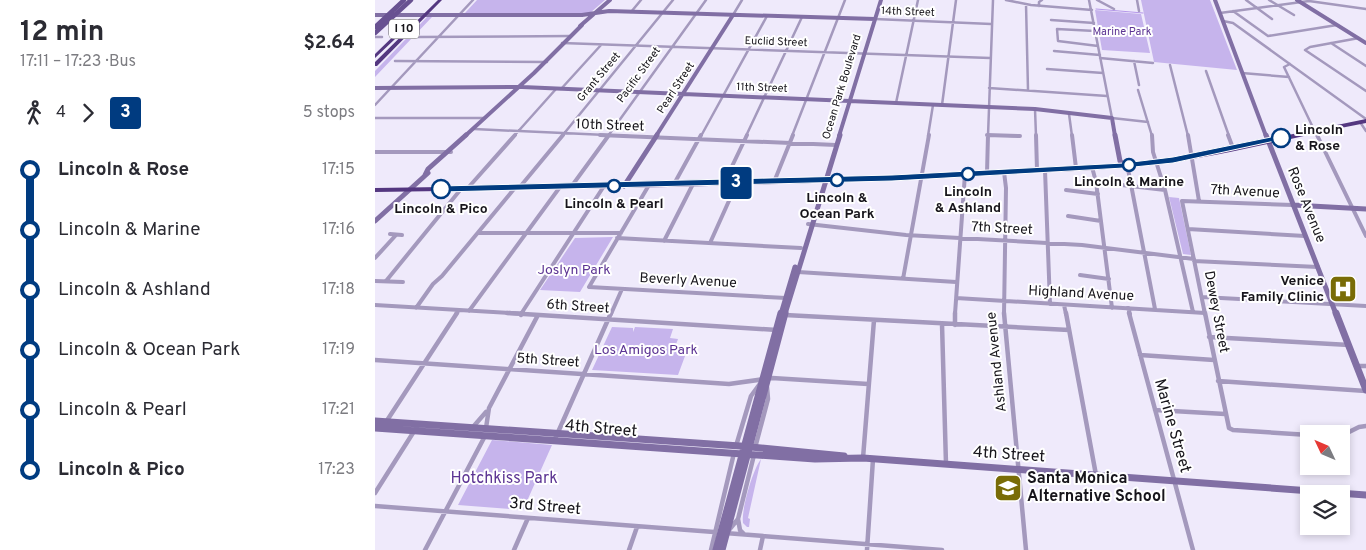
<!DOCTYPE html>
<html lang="en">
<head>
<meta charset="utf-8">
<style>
	body { margin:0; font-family:Overpass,sans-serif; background:#f2f2f3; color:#2b2b33; height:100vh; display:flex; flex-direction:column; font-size:19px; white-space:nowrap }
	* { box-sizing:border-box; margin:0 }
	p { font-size:16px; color:#7c7c81 }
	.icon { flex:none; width:28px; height:28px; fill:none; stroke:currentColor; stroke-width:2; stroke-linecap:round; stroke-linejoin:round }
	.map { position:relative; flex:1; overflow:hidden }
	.details { display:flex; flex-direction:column; background:#fff; width:375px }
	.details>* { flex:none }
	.badge { padding:0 10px; border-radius:4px; font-size:18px; line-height:32px }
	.needle { width:32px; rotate:314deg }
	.buttons { position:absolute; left:925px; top:425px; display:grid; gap:10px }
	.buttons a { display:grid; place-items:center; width:50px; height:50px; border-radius:0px; background:#fff; box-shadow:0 2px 8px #0003; font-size:25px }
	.map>.badge { position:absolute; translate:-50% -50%; box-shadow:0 0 0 2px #fff }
	.legs { display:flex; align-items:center; gap:8px; height:55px; padding:0 20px; font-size:16px }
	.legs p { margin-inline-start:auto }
	.headline { display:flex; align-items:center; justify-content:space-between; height:85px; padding:0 20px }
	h1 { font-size:28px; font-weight:700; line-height:38px }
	ul { padding:0 20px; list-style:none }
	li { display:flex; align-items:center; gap:18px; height:60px; font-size:19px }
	li i { display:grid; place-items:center; width:8px; height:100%; margin:0 6px; background:currentColor }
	li i::after { content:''; width:12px; height:12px; margin:-6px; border:4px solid; border-radius:50%; background:#fff }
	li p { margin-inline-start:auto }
	li:first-child i { background:linear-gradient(#0000 50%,currentColor 0) }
	li:last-child i { background:linear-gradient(currentColor 50%,#0000 0) }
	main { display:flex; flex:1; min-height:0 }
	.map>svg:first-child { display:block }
	.green { fill:#c6b4ec }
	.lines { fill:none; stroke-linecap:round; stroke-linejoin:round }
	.stream { stroke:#b598ea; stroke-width:1 }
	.street-far2 { stroke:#a499bd; stroke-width:2.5 }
	.street-far1 { stroke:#a499bd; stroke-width:4 }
	.street { stroke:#a499bd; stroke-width:4.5 }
	.secondary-far2 { stroke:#816fa4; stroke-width:4 }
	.secondary-far1 { stroke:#816fa4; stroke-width:5 }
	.secondary { stroke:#816fa4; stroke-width:7 }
	.primary { stroke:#685191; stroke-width:4.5 }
	.highway { fill:#543780; fill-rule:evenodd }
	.line-1 { fill:#003b80; stroke:#fff }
	.stop-1-dot { fill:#fff; stroke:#003b80; stroke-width:2.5 }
	.labels { text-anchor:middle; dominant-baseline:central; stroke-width:4; stroke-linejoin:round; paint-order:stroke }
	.far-street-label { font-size:11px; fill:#17151b; stroke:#fff }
	.far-park-label { font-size:11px; fill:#5c3493; stroke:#fff }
	.shield { fill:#fff; stroke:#5d5b5f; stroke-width:1 }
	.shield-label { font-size:12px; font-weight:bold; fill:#17151b }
	.street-label { font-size:14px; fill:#17151b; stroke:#fff }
	.stop-label { font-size:14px; font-weight:bold; fill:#17151b; stroke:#fff }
	.park-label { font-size:14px; fill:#5c3493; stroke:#fff }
	.poi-label { font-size:14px; font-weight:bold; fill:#17151b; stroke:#fff; text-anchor:end }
	.near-street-label { font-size:16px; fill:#17151b; stroke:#fff }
	.near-park-label { font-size:16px; fill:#5c3493; stroke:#fff }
	.near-poi-label { font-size:16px; font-weight:bold; fill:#17151b; stroke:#fff; text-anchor:start }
</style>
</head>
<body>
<main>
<section class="details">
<div class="headline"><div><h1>12 min</h1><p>17:11 – 17:23 · Bus</p></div><b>$2.64</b></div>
<div class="legs"><svg class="icon" aria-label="walk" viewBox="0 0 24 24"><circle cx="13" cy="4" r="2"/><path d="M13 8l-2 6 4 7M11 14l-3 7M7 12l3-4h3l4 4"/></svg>4<svg class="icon" aria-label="forward" viewBox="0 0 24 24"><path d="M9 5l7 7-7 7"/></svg><b class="badge" style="background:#003b80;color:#fff">3</b><p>5 stops</p></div>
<ul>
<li><i style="color:#003b80"></i><b>Lincoln &amp; Rose</b><p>17:15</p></li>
<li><i style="color:#003b80"></i><span>Lincoln &amp; Marine</span><p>17:16</p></li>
<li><i style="color:#003b80"></i><span>Lincoln &amp; Ashland</span><p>17:18</p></li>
<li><i style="color:#003b80"></i><span>Lincoln &amp; Ocean Park</span><p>17:19</p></li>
<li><i style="color:#003b80"></i><span>Lincoln &amp; Pearl</span><p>17:21</p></li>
<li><i style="color:#003b80"></i><b>Lincoln &amp; Pico</b><p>17:23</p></li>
</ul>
</section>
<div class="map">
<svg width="991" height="550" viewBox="0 0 991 550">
	<rect width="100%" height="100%" fill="#efeafb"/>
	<path class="green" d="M102 0H230L215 13H90Z
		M766 0H835L862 70 779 62Z
		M720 10 766 14 775 53 727 50Z
		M52 17H57L0 77V71Z
		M794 197 804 198 816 255 808 254Z
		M238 237 205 292 165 290 200 238Z
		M237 327 258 328V332L260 327 298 329 295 338 303 339 300 347 313 348 303 375 217 370Z
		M117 440 177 445 148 510 83 505Z
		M386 459 373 518 375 519 374 527H372L368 523C366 510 378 469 386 459Z"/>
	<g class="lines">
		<path class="stream" d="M721 9 768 13"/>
		<path class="street-far2" d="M631 0 656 5 717 10
			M714 0 737 118 773 122
			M722 0 739 9
			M762 0 764 11
			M871 0 897 19
			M894 0 919 15
			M651 4 653 90
			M664 6V2L667 0
			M858 11 893 36 962 25
			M256 12 266 0
			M845 13 934 1 991 9
			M358 15 367 0
			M500 19 616 24
			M676 20 719 23
			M848 21 858 23 991 119
			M720 31 682 29 683 41 723 46
			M0 37H7
			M43 37 196 36
			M984 38 935 47 930 50 991 91
			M187 43 615 58
			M956 43 991 66
			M679 51 725 55
			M725 58 778 63
			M20 61 172 62
			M759 61 764 85
			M915 64 909 67 942 136
			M795 65 813 136
			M672 69 728 73
			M831 71 854 136
			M867 73 914 77
			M614 88 732 96
			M186 89 226 45
			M763 90 777 136
			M521 103 543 0
			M0 105 98 0
			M567 105 581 0
			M660 109 661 136
			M694 114 697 136
			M0 118H110
			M985 122 991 131
			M99 129 253 136
			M612 135 639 136
			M139 136 181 89
			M187 136 298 0
			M233 136 331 0
			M326 136 392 16
			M371 136 427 17
			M417 136 470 0
			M553 136 558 105
			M613 136 618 0"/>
		<path class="street-far1" d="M225 135 461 145
			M612 135 645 136
			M661 135 662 170
			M697 135 701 168
			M777 135 778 152 790 190 818 312
			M813 135 824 201
			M853 135 858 148
			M942 135 991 236
			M0 152H76
			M749 165 753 169 780 309
			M717 167 721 182 737 308
			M670 170 675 304
			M629 172 631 188 629 314
			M612 173 613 135
			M399 182 418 135
			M721 182 790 190
			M349 183 372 135
			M299 184 326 135
			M274 185 214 287 411 298
			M196 187 234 135
			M144 188 188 135
			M92 189 140 135
			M691 190 723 194
			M693 216 726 221
			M433 224 531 235 707 245 819 259
			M813 229 930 236
			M103 233H246
			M15 234 27 235
			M242 238 426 248
			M289 241 318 184
			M335 243 362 183
			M0 258 21 235
			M819 261 943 267
			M423 272 581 282
			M705 275 734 279
			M528 279 554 135
			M0 281 28 282
			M11 281 86 189
			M827 297 991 306
			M581 298 830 313
			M0 305 152 314
			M689 305 691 314
			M41 308 58 284 67 276 139 189
			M753 308 755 314
			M94 311 185 187
			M81 314 83 311
			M146 314 229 186
			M236 314 247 289
			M580 314 590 174
			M830 314 807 201 918 205"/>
		<path class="street" d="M132 313 402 330
			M629 313 651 550
			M691 313 721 475
			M754 313 818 550
			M830 313 854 428 858 430 934 435
			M146 315 147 313
			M410 315 694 330
			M567 324 571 464
			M580 325V313
			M834 337 974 345
			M765 355 839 360
			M0 360 354 384 397 378 493 384
			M981 366H991
			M843 381 991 391
			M780 410 850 414
			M11 422 82 313
			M98 427 111 412
			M111 428 114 408 163 315
			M966 436 984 427 991 426
			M180 439 236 313
			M361 446 376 396 384 385
			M380 448 393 399 392 387
			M488 458 499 320
			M0 493 43 425
			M0 506 339 532
			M354 530 363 519
			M350 533 567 550
			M369 534 365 530 363 519 379 455
			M50 550 110 436
			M139 550 153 518
			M254 550 262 527
			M336 550 359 453
			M385 550 388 536
			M492 550 498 459"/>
		<path class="secondary-far2" d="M840 0 891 136
			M922 0 991 43
			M0 15H207L234 11 500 19
			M205 26 235 0
			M0 88 147 87 660 109 737 118 740 136
			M90 136 159 73 207 25
			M281 136 358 15
			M464 136 506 0"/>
		<path class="secondary-far1" d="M740 135 745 161 749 165
			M891 135 961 314
			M50 175 53 169 91 135
			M249 186 282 135
			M918 205 991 209
			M0 221 53 173
			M406 314 420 267
			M410 314 465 135"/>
		<path class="secondary" d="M961 313 991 390
			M0 421 365 446 469 456
			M0 428 440 459 488 458 991 495
			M341 550 406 313
			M347 550 410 313"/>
		<path class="primary" d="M0 27 29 0
			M0 33 36 0"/>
		<path class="highway" d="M63 0H67L2 66H0V62Z
			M35 20 39 21 0 58V54Z
			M991 119V123C922 136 854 155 785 164 721 172 655 172 590 176 394 187 197 189 0 192V188C196 185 392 183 587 172 662 167 737 167 811 156Z"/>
	</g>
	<path class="line-1" d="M906 135 909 136V139L798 163 749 168 517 181 66 192 61 189 66 186 517 175 749 163 798 157Z"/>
	<defs>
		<g id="hospital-square" transform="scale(1.4375)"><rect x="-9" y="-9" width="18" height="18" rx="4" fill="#796c07" stroke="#fff"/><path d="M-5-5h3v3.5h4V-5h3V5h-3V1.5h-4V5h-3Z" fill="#fff"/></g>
		<g id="school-square" transform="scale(1.4375)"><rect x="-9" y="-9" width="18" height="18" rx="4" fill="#796c07" stroke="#fff"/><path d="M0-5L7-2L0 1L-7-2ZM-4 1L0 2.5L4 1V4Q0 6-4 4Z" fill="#fff"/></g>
	</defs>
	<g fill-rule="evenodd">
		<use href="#hospital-square" x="968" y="289"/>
		<use href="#school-square" x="633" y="488"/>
	</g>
	<g class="stop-1-dot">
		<circle cx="906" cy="138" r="9"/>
		<circle cx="754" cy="165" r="6"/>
		<circle cx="593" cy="174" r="6"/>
		<circle cx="462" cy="180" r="6"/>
		<circle cx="239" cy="186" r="6"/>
		<circle cx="66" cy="189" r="9"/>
	</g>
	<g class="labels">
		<g class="far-street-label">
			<text transform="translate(533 12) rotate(2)">14th Street</text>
			<text transform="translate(401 42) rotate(2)">Euclid Street</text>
			<text transform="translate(264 75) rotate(-54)">Pacific Street</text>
			<text transform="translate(224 77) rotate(-50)">Grant Street</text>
			<text transform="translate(467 87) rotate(-73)">Ocean Park Boulevard</text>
			<text transform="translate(301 88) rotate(-57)">Pearl Street</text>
			<text transform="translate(387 88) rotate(2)">11th Street</text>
		</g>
		<g class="far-park-label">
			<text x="747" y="32">Marine Park</text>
		</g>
		<rect class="shield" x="14" y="19.5" width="30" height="19" rx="4"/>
		<g class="shield-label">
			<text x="29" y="29">I 10</text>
		</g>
		<g class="street-label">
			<text transform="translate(235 126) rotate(2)">10th Street</text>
			<text transform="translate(870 192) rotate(3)">7th Avenue</text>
			<text transform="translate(931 205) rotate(68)">Rose Avenue</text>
			<text transform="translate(627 229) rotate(3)">7th Street</text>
			<text transform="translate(313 281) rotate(3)">Beverly Avenue</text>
			<text transform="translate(706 294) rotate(3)">Highland Avenue</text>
			<text transform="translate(203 307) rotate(4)">6th Street</text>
			<text transform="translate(841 312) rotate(79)">Dewey Street</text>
			<text transform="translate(173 361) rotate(4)">5th Street</text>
			<text transform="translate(622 362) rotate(-96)">Ashland Avenue</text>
		</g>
		<g class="stop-label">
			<text x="920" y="130" text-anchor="start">Lincoln<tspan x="920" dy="16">&amp; Rose</tspan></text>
			<text x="754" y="182">Lincoln &amp; Marine</text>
			<text x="593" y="192">Lincoln<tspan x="593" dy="16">&amp; Ashland</tspan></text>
			<text x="462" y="198">Lincoln &amp;<tspan x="462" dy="16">Ocean Park</tspan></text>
			<text x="239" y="204">Lincoln &amp; Pearl</text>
			<text x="66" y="209">Lincoln &amp; Pico</text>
		</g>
		<g class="park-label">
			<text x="199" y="270">Joslyn Park</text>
			<text x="271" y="350">Los Amigos Park</text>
		</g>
		<g class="poi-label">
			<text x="949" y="281">Venice<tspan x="949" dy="16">Family Clinic</tspan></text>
		</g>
		<g class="near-street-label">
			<text transform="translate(797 426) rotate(74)">Marine Street</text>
			<text transform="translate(226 429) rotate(5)">4th Street</text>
			<text transform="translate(634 455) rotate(4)">4th Street</text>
			<text transform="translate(170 507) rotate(5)">3rd Street</text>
		</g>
		<g class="near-park-label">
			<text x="129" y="479">Hotchkiss Park</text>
		</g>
		<g class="near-poi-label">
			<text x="652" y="479">Santa Monica<tspan x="652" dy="18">Alternative School</tspan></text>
		</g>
	</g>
</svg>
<div class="buttons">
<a><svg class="needle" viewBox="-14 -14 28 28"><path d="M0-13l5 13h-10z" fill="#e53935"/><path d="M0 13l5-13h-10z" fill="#7c7c81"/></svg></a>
<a><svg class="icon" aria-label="layers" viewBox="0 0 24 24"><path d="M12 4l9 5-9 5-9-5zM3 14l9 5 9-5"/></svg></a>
</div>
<b class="badge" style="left:361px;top:183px;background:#003b80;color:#fff">3</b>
</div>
</main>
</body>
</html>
